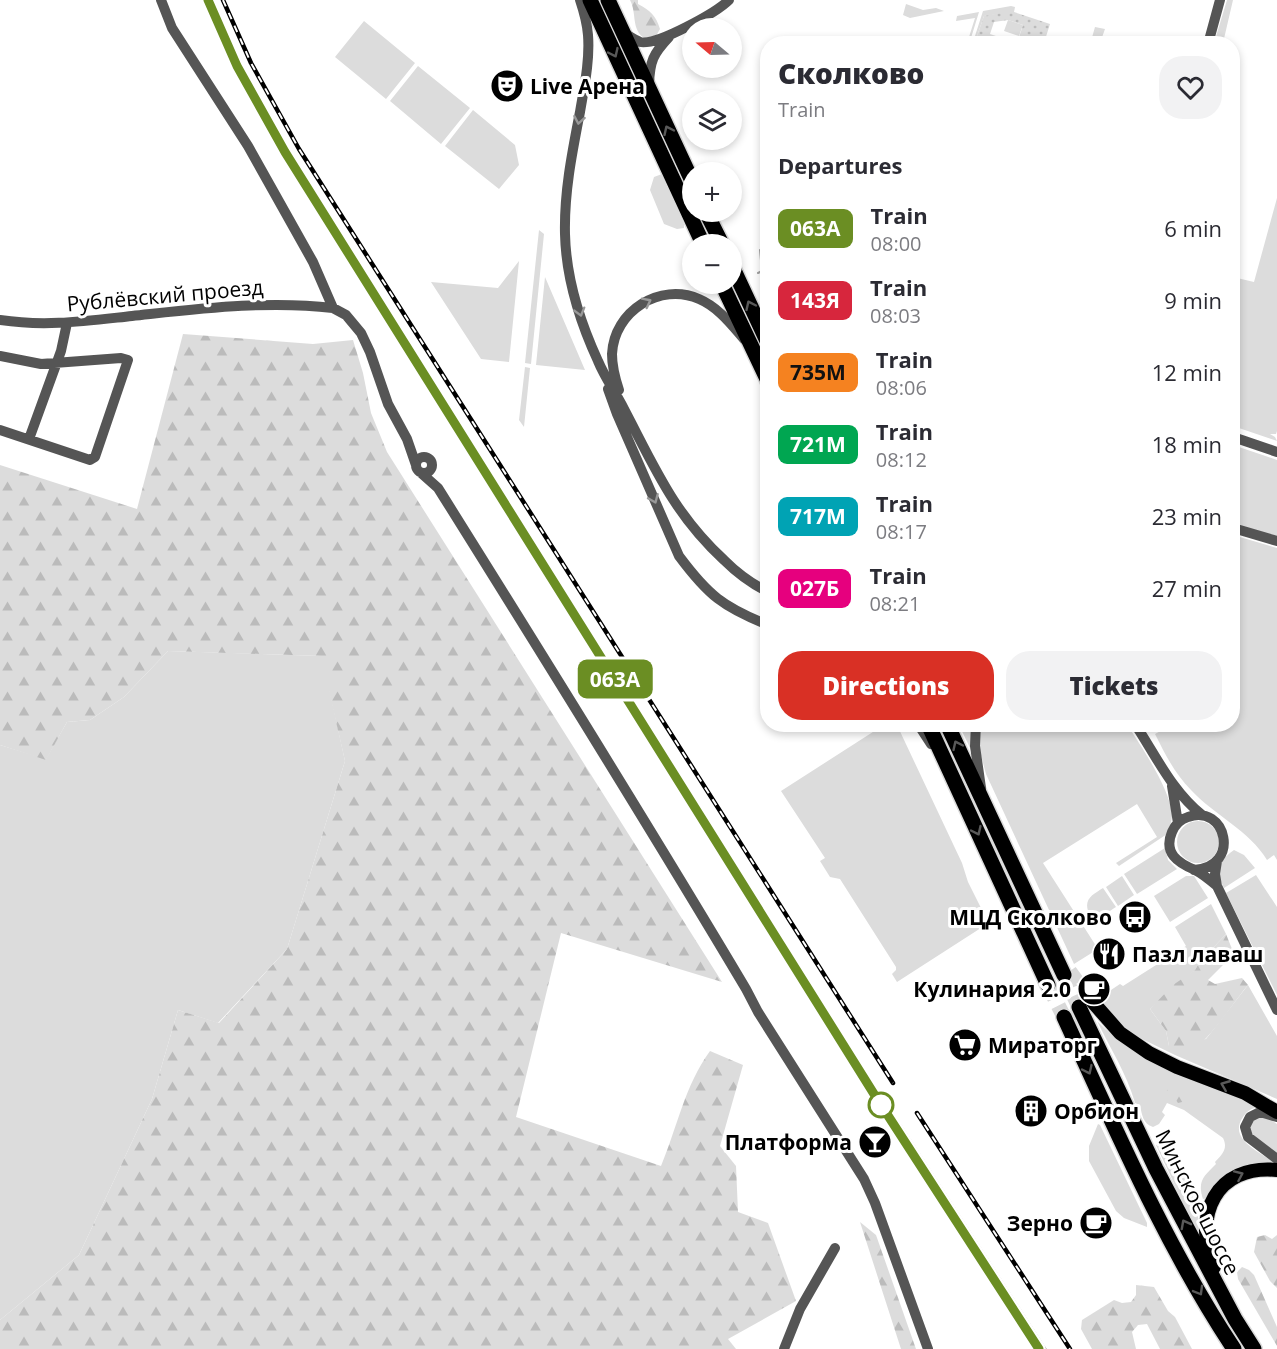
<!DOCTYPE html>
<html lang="en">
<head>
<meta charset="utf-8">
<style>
	body { margin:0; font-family:"Open Sans",sans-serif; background:#f2f2f3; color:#2b2b33; height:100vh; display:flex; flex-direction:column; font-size:22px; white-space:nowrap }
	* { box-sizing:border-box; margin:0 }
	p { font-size:20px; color:#7c7c81 }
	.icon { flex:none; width:33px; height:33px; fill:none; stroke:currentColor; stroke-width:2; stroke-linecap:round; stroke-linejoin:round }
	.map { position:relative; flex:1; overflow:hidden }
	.side { position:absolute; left:760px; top:36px; width:480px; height:696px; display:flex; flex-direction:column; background:#fff; border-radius:24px; box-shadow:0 3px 9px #0003 }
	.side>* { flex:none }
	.badge { padding:0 12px; border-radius:9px; font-size:21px; line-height:39px }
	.needle { width:39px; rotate:289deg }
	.fabs { position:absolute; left:682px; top:18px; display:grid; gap:12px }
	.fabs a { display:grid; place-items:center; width:60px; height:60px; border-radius:50%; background:#fff; box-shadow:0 3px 9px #0003; font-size:30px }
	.map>.badge { position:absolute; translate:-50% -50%; box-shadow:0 0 0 3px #fff }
	h2 { padding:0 18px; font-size:22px; line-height:54px }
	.round { display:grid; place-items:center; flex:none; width:63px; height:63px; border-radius:24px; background:#f2f2f3 }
	.head { display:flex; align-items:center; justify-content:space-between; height:102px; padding:0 18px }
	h1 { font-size:28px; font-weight:800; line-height:45px }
	.cta { display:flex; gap:12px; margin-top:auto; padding:12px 18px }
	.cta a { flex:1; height:69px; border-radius:24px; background:#d93025; color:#fff; font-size:24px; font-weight:800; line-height:69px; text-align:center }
	.cta a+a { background:#f2f2f3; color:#2b2b33 }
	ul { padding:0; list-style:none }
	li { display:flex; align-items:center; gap:18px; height:72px; padding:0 18px }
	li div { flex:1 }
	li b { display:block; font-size:22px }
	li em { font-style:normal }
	li .badge { min-width:66px; font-weight:700; text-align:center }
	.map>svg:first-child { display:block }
	.green { fill:#dcdcdc }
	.forest { fill:url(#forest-firs) }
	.park { fill:url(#park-dots); fill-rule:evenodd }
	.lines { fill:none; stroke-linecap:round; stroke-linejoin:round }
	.stream { stroke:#a3a3a3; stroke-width:2 }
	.major-tunnel { stroke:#d9d9d9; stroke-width:14; stroke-dasharray:14 7; stroke-linecap:butt }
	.highway-tunnel { stroke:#d9d9d9; stroke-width:15; stroke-dasharray:15 8; stroke-linecap:butt }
	.major-casing { stroke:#dbdbdb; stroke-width:16 }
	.highway-casing { stroke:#dbdbdb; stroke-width:18 }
	.minor { stroke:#555; stroke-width:10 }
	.major { stroke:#000; stroke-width:14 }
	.highway { stroke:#000; stroke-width:15 }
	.rail-casing { stroke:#000; stroke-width:4.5 }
	.rail { stroke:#fff; stroke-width:2; stroke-dasharray:7; stroke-linecap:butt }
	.oneway { stroke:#595959 }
	.oneway2 { stroke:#999 }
	.line-casing { stroke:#fff; stroke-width:14 }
	.line { stroke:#6b8e23; stroke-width:9 }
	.stop-dot { fill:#fff; stroke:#6b8e23; stroke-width:3 }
	.labels { text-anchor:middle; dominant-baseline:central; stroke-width:6; stroke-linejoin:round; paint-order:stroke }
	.poi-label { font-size:21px; font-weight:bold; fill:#000; stroke:#fff; text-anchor:start }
	.street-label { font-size:21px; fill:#000; stroke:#fff }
</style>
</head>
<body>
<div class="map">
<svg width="1277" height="1349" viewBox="0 0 1277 1349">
	<defs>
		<pattern id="forest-firs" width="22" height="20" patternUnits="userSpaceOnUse" patternTransform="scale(1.5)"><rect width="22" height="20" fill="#dcdcdc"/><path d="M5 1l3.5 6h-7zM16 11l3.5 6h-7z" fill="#bbb"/></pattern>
		<pattern id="park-dots" width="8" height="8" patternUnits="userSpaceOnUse" patternTransform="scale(1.5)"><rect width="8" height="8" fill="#dcdcdc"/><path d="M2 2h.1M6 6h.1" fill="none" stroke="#bbb" stroke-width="1.8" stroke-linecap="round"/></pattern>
	</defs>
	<rect width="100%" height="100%" fill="#fff"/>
	<path class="green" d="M1227 0H1233L1223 43H1214Z
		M906 4 923 10 936 8 944 11 910 18 903 15Z
		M1011 6 1015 7 1014 12 984 16 976 39H974L983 11Z
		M979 12 971 38 969 37 975 18 956 21 957 16Z
		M1008 20 1023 25 1019 36 1004 31Z
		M364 21 415 63 386 99 335 57Z
		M1095 27 1105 29 1100 43 1091 41Z
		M418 66 470 108 441 144 390 101Z
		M473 110 515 145 519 165 499 189 445 146Z
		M662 174 684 224V228L677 229 664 224 650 190 654 177Z
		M1277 198V431L1276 434H1270L1275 437 1277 441 1233 426V277L1254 282Z
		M539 230 544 234 531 364 525 363Z
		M519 261 509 362 481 359 431 282 498 288Z
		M545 277 585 370 536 365Z
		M525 367 530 368 524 427 519 420Z
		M1233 445 1277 460V536L1233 524Z
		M1233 535 1277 548V860L1274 855 1267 860C1249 830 1214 815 1191 790 1175 774 1165 754 1155 734L1172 725 1233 724Z
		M168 651 322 656 345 761 287 949 218 1023 178 1010 152 1099 79 1255 0 1320V745L46 759 67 722 90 720 124 697Z
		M873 725H897L962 863 968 882 987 920 984 926 897 982 892 974 896 970V967L840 879 830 877 820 861 825 858 781 791 876 730Z
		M959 725H973L972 752Z
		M981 725H1127C1141 745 1171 791 1172 815 1172 822 1169 828 1167 834L1119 866 1116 863 1157 837 1137 804 1043 863 1098 949 1074 964 986 774 979 748Z
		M1177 842a21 21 0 1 1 42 0a21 21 0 1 1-42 0Z
		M1165 848 1168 860 1177 869 1137 894 1124 874Z
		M1234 850 1244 855 1255 868 1224 888C1215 872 1219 860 1234 850Z
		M1256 875 1277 907V995L1226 893Z
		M1122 876 1134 895 1118 906 1106 887Z
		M1186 876H1194L1208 898 1170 922 1154 896Z
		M1103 888 1116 907C1106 913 1096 923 1088 911 1084 898 1094 894 1103 888Z
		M1211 904 1226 934 1199 963 1195 970 1150 1009 1166 1031 1169 1046 1206 1039 1248 985 1277 1036V1099L1175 1055 1142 1039 1119 1024 1096 1000 1120 984 1123 986 1186 946 1175 927Z
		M1097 1021C1139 1063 1170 1066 1221 1089 1234 1094 1246 1101 1259 1107 1251 1108 1247 1111 1243 1117 1227 1140 1262 1152 1274 1163 1239 1161 1231 1176 1207 1198L1203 1199C1197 1181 1204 1176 1216 1164L1215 1162C1223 1154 1228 1148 1223 1138L1184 1110 1167 1103 1162 1112 1165 1115 1159 1124 1153 1127C1143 1124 1142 1115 1140 1105L1135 1103C1127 1074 1110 1048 1097 1021Z
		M1265 1116 1277 1124V1155L1253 1138 1248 1125 1252 1119Z
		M1098 1124 1100 1125 1147 1223V1227L1124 1218 1116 1211 1089 1161V1146Z
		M1158 1144C1189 1175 1192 1185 1200 1227L1199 1230 1195 1228 1156 1145Z"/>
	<path class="forest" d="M630 0H638V4C651 11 656 16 660 29L656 36 644 38C631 29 637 13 630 0Z
		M183 334 313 344 353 340 363 373 371 413 387 452 722 982 561 933 516 1117 661 1166C677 1128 685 1085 710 1051L743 1065 720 1146 736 1166 738 1212 768 1223 796 1301 728 1339 736 1349H0V1320L79 1255 152 1099 178 1010 219 1023 287 949 345 761 321 656 168 651 124 697 90 720 67 722 46 760 0 745V465L137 509Z
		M1226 934 1234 954 1208 980 1215 984 1242 978 1248 985C1236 999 1207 1044 1192 1049 1184 1052 1176 1049 1169 1046L1166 1031 1150 1009 1173 985 1195 970 1199 963Z
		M1170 1086 1186 1090 1188 1093 1186 1101 1178 1103 1173 1096 1166 1092Z
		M860 1222 876 1235 916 1349H901Z
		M1265 1235 1272 1239 1277 1235V1288L1270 1281 1254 1252 1257 1237Z
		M1242 1267 1249 1270 1254 1275 1277 1327V1346L1238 1279 1237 1272Z
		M1136 1285 1154 1287 1168 1311 1175 1317 1192 1349H1160L1147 1324 1138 1325 1132 1332 1136 1349H1092L1081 1329 1082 1320 1114 1300 1122 1303 1131 1302 1136 1295Z"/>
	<path class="park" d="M1011 11 1050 24 1044 43H1000L977 36 984 16ZM1008 20 1023 25 1017 43 990 34 994 22Z"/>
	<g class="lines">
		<path class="stream" d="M758 273 762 271 760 250
			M697 288 701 284"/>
		<path class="major-tunnel" d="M1070 971 1091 1000"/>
		<path class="highway-tunnel" d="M1064 975 1079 1007
			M1048 985 1064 1017"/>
		<g class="major-casing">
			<path id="major" d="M1091 1000 1120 1033 1149 1053 1177 1067 1245 1093 1277 1112
				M1214 1267C1192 1216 1216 1164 1277 1170"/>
		</g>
		<g class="highway-casing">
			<path id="highway" d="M590 0 703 244
				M608 0 693 183
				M706 212 722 244
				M732 266 768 343
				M722 284 768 381
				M928 724 1048 985
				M947 724 1064 975
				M1079 1007 1156 1169 1235 1319 1254 1349
				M1064 1017C1116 1130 1165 1245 1234 1349"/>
		</g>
		<path class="minor" d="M161 0 172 28 248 146 313 262 333 308 346 315 361 333 370 352 388 404 407 439 416 465
			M580 0C584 12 587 23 588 35 590 61 584 88 580 112 572 153 564 193 565 234 566 277 580 322 598 361 605 378 616 393 624 409 655 468 674 514 724 560 737 573 752 584 768 592
			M624 33C629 36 635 40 640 42 657 46 717 12 729 0
			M1208 44 1220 0
			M649 84C650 61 653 54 669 37
			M0 320C46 327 86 321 132 316 198 309 267 300 333 308
			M0 356 41 364 121 358 128 360 95 457 90 460 0 430
			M608 389 617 414 679 556C708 595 723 607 768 625
			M619 390C615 378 612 366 612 354 614 311 660 282 699 299 718 307 731 324 744 339
			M1233 437 1277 452
			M29 439 61 351 67 323
			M416 465a8 8 0 1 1 16 0a8 8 0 1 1-16 0Z
			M420 472 438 488C542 654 646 821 746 989L758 1012 864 1179 875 1203 928 1349
			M1233 528 1277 541
			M918 724 931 744
			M976 724 975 746 981 788
			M1135 724C1156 756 1172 791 1202 815
			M1172 786 1178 823
			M1217 861 1215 874 1217 886 1277 1010
			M1194 870C1242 867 1226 803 1188 817 1181 819 1175 825 1172 832 1163 853 1178 863 1195 870 1203 874 1210 880 1217 886
			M1277 1117 1260 1112 1250 1117 1245 1127 1248 1137 1277 1159
			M784 1349 800 1309 835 1248"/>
		<use href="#major" class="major"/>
		<use href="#highway" class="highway"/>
		<g class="rail-casing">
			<path id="rail" d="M208 0 237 66 285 152 874 1094
				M223 0 251 63 299 149 893 1083
				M917 1113 1070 1349
				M899 1125 1044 1349"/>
		</g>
		<use href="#rail" class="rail"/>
	</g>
	<defs><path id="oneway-chevron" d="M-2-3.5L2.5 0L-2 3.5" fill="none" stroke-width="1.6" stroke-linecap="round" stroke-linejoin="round" transform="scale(1.5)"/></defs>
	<g class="oneway">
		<use href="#oneway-chevron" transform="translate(614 53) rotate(65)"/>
		<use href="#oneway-chevron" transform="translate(668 130) rotate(-115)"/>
		<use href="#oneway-chevron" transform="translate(750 305) rotate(-115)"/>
		<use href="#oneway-chevron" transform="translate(957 745) rotate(-115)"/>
		<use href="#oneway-chevron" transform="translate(977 831) rotate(65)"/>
		<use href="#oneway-chevron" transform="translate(1088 1070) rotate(65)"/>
		<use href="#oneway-chevron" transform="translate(1225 1085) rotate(-158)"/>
		<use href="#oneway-chevron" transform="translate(1239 1175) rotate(-24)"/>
		<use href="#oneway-chevron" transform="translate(1185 1224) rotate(-118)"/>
		<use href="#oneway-chevron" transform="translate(1199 1291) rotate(60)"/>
	</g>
	<g class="oneway2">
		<use href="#oneway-chevron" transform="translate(579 120) rotate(100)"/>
		<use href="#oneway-chevron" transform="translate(647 302) rotate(-27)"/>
		<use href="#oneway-chevron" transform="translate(580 312) rotate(74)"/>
		<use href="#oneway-chevron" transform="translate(654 499) rotate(67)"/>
	</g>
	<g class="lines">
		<g class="line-casing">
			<path id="line" d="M208 0 237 66 285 152 874 1094 1039 1349"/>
		</g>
		<use href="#line" class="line"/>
	</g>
	<defs>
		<g id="theatre-disc" transform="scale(1.725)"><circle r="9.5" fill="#000" stroke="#fff"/><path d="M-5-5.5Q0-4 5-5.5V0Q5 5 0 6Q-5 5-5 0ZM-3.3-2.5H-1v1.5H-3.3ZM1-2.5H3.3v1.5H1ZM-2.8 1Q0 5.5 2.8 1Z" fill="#fff"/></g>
		<g id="bus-disc" transform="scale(1.725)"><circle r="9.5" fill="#000" stroke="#fff"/><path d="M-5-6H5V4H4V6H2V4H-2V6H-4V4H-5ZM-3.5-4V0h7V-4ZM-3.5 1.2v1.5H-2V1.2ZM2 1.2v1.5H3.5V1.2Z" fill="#fff"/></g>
		<g id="restaurant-disc" transform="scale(1.725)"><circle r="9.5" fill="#000" stroke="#fff"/><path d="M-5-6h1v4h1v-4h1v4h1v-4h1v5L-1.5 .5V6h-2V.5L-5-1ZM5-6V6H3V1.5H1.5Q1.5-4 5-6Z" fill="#fff"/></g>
		<g id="cafe-disc" transform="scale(1.725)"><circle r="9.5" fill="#000" stroke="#fff"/><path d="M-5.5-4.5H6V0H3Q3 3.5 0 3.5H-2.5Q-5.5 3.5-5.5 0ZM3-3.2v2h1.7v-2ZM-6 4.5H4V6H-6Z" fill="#fff"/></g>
		<g id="supermarket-disc" transform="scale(1.725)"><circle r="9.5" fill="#000" stroke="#fff"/><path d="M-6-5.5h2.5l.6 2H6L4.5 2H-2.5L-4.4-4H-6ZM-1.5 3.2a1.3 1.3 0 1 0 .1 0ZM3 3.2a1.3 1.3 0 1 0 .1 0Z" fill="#fff"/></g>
		<g id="building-disc" transform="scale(1.725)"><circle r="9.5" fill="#000" stroke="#fff"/><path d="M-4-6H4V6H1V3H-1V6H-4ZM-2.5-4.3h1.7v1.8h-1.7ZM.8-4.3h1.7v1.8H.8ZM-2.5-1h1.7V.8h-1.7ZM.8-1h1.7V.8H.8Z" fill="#fff"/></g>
		<g id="bar-disc" transform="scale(1.725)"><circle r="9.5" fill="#000" stroke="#fff"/><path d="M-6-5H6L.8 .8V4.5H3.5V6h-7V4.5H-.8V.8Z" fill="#fff"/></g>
	</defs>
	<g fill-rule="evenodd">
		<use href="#theatre-disc" x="507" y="86"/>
		<use href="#bus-disc" x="1135" y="917"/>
		<use href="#restaurant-disc" x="1109" y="954"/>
		<use href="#cafe-disc" x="1094" y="989"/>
		<use href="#supermarket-disc" x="965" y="1045"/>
		<use href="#building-disc" x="1031" y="1111"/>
		<use href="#bar-disc" x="875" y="1142"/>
		<use href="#cafe-disc" x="1096" y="1223"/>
	</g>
	<circle class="stop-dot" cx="881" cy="1105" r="12"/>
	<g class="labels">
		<g class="poi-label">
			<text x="530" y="86">Live Арена</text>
			<text x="1112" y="917" text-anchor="end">МЦД Сколково</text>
			<text x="1132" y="954">Пазл лаваш</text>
			<text x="1071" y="989" text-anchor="end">Кулинария 2.0</text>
			<text x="988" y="1045">Мираторг</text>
			<text x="1054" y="1111">Орбион</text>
			<text x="852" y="1142" text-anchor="end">Платформа</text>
			<text x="1073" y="1223" text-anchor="end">Зерно</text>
		</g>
		<g class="street-label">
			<text transform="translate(165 295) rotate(-5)">Рублёвский проезд</text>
			<text transform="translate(1198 1202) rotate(63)">Минское шоссе</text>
		</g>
	</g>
</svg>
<div class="fabs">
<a><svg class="needle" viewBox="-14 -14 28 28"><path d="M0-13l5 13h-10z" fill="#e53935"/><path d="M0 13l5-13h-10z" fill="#7c7c81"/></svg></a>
<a><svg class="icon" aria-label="layers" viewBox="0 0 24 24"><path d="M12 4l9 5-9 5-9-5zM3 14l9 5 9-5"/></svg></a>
<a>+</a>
<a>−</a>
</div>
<b class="badge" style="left:615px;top:679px;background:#6b8e23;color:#fff">063А</b>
<section class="side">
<div class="head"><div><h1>Сколково</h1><p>Train</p></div><a class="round"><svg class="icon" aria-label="heart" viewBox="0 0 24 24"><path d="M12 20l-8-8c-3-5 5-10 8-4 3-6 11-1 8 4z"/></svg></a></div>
<h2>Departures</h2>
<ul>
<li><span class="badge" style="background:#6b8e23;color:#fff">063А</span><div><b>Train</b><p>08:00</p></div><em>6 min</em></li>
<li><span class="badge" style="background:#d7263d;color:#fff">143Я</span><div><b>Train</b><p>08:03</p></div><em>9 min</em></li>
<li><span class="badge" style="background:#f58220;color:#111">735М</span><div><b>Train</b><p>08:06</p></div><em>12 min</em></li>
<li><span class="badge" style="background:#00a651;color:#fff">721М</span><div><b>Train</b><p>08:12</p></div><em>18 min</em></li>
<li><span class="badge" style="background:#00a3b4;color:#fff">717М</span><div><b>Train</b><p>08:17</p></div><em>23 min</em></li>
<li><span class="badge" style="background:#e6007e;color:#fff">027Б</span><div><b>Train</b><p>08:21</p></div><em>27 min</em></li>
</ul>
<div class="cta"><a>Directions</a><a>Tickets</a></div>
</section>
</div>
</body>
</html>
